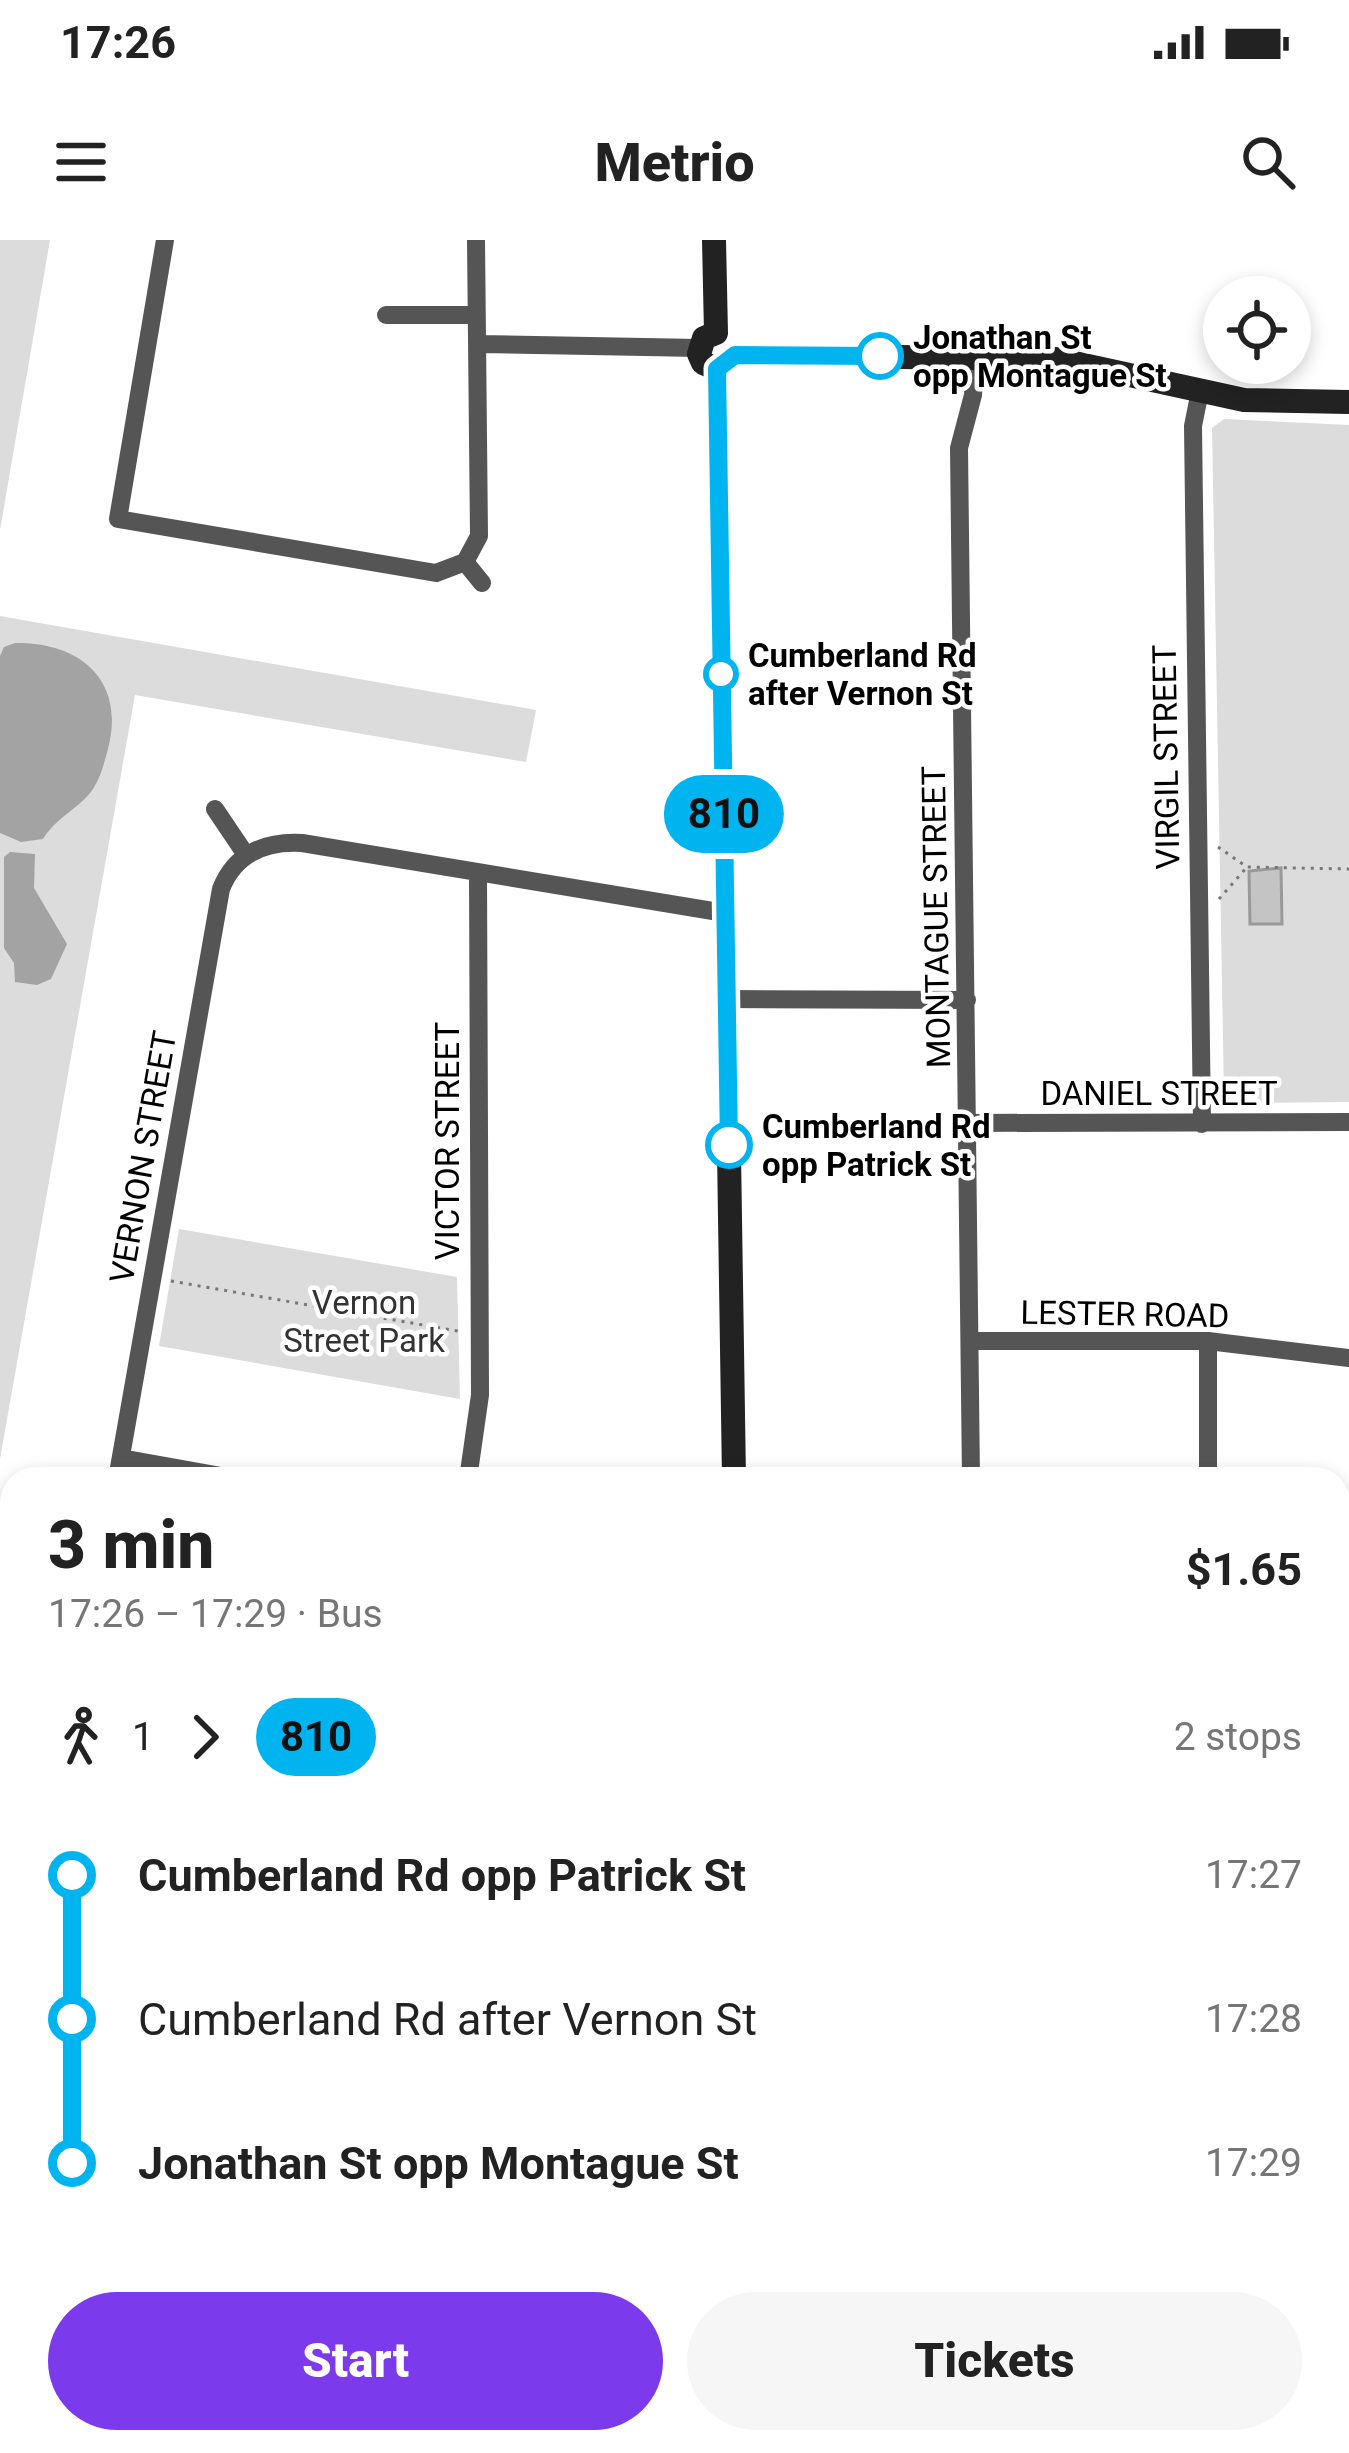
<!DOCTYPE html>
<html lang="en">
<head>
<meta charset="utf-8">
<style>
	body { margin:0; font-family:Roboto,sans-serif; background:#f6f6f6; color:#222; height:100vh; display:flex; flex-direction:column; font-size:45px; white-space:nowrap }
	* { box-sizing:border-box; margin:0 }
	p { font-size:39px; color:#767676 }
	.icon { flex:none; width:66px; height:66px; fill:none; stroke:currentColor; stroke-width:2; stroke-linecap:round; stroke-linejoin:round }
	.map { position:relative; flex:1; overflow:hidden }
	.drawer { position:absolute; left:0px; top:1227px; width:1350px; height:987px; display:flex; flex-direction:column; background:#fff; border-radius:36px 36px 0 0; box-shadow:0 6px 18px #0003 }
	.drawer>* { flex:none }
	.badge { padding:0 24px; border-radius:39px; font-size:42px; line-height:78px }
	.buttons { position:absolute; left:1203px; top:36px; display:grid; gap:24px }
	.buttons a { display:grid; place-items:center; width:108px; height:108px; border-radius:50%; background:#fff; box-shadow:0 6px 18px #0003; font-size:60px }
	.map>.badge { position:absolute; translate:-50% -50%; box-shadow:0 0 0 6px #fff }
	.legs { display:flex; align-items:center; gap:18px; height:132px; padding:0 48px; font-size:39px }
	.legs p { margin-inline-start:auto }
	.head { display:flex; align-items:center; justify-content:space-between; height:204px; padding:0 48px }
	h1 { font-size:66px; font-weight:800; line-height:90px }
	.primary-button { display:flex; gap:24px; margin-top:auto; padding:24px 48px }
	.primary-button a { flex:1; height:138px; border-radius:72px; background:#7c3aed; color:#fff; font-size:48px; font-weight:800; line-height:138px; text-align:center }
	.primary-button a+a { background:#f6f6f6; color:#222 }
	ul { padding:0 48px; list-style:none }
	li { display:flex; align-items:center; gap:42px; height:144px; font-size:45px }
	li i { display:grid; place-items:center; width:18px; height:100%; margin:0 15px; background:currentColor }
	li i::after { content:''; width:30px; height:30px; margin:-15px; border:9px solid; border-radius:50%; background:#fff }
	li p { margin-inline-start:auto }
	li:first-child i { background:linear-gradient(#0000 50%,currentColor 0) }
	li:last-child i { background:linear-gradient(currentColor 50%,#0000 0) }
	.status { display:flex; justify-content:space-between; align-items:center; height:84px; padding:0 60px; background:#fff; direction:ltr }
	.status svg { height:33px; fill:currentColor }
	header { display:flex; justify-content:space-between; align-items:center; height:156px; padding:0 48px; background:#fff; font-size:54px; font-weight:800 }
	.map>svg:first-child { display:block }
	.green { fill:#dcdcdc }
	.water { fill:#a3a3a3 }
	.building { fill:#c4c4c4; stroke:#999; stroke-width:3 }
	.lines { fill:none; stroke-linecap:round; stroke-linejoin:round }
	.path { stroke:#777; stroke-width:3; stroke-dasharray:3 6; stroke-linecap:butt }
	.lane { stroke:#555; stroke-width:9 }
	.street { stroke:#555; stroke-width:18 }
	.secondary { stroke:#222; stroke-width:24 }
	.line-1-casing { stroke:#fff; stroke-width:27 }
	.line-1 { stroke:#00b5ef; stroke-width:18 }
	.stop-1-dot { fill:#fff; stroke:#00b5ef; stroke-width:6 }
	.labels { text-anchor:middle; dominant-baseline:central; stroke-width:9; stroke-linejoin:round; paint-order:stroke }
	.stop-label { font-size:33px; font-weight:bold; fill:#000; stroke:#fff; text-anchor:start }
	.street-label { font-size:33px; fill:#000; stroke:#fff }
	.park-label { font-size:33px; fill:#333; stroke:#fff }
</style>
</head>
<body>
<div class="status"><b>17:26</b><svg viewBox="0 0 49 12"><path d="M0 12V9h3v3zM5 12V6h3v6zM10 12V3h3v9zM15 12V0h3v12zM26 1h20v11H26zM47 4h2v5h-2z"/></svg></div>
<header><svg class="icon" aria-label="menu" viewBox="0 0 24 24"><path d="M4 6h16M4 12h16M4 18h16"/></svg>Metrio<svg class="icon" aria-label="search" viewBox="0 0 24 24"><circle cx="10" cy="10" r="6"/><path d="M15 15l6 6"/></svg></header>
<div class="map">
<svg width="1349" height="2213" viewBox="0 0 1349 2213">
	<rect width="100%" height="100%" fill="#fff"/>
	<path class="green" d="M0 0H50L0 290Z
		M1224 179 1349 185V862L1235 863 1224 855 1212 188Z
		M0 376 536 470 526 522 135 455 0 1219Z
		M179 989 457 1037 460 1159 159 1106Z
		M12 1937V2001L0 2070V1958Z"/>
	<path class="water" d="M15 403C80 402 126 440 108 509 104 523 100 541 90 553 76 570 56 578 43 599L21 602 0 593V416L4 407Z
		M10 612 35 614 34 648 67 704 51 739 37 745 15 742 14 723 4 708V617Z"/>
	<path class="building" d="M1281 628 1282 684H1250L1249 631Z"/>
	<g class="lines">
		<path class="path" d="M1218 607 1247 627 1349 629
			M1219 659 1247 627
			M171 1041 463 1092"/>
		<path class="lane" d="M1063 2202 1064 2213"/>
		<path class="street" d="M165 0 118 279 436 333 465 322 479 296 476 0
			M386 75H476
			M477 104 699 108
			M1200 151 1193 186 1202 884
			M465 322 482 343
			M215 569 246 615
			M726 759 967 760
			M970 883 1349 882
			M970 1101H1208L1349 1118
			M1208 1101V1239
			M121 1218 238 1239
			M117 1239 221 649C235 613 266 601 302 603L725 673
			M468 1239 480 1155 478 633
			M971 1239 959 208 973 155 975 116
			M0 1686 12 1688"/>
		<path class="secondary" d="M714 0 716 93
			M716 93 704 98 699 114 703 123 717 129
			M735 115 1056 119 1244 160 1349 162
			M717 129 734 1239
			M0 1443 12 1445
			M1338 1790H1349
			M0 2098 12 2100
			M601 2202 665 2213
			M744 2202V2213
			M1167 2213 1349 2210"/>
	</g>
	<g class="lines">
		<g class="line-1-casing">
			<path id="line-1" d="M729 905 717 129 735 115 880 116"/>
		</g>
		<use href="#line-1" class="line-1"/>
	</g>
	<g class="stop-1-dot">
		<circle cx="880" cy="116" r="21"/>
		<circle cx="721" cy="434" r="15"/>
		<circle cx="729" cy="905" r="21"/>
	</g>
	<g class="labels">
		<g class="stop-label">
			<text x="913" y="97">Jonathan St<tspan x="913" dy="38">opp Montague St</tspan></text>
			<text x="748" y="415">Cumberland Rd<tspan x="748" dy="38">after Vernon St</tspan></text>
			<text x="762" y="886">Cumberland Rd<tspan x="762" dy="38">opp Patrick St</tspan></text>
		</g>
		<g class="street-label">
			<text transform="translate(1166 517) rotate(-91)">VIRGIL STREET</text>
			<text transform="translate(936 677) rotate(-91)">MONTAGUE STREET</text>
			<text x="1159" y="853">DANIEL STREET</text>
			<text transform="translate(447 901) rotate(-90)">VICTOR STREET</text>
			<text transform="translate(143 917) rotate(-80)">VERNON STREET</text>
			<text transform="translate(1125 1074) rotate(1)">LESTER ROAD</text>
		</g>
		<g class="park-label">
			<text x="364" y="1062">Vernon<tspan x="364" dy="38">Street Park</tspan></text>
		</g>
	</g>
</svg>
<div class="buttons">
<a><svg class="icon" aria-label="locate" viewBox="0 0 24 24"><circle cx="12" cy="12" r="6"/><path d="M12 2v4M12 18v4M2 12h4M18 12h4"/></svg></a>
</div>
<b class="badge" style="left:724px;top:574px;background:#00b5ef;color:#111">810</b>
<section class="drawer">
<div class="head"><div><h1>3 min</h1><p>17:26 – 17:29 · Bus</p></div><b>$1.65</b></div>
<div class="legs"><svg class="icon" aria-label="walk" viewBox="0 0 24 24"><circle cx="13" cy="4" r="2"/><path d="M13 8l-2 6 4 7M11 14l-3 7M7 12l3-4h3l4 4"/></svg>1<svg class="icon" aria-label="forward" viewBox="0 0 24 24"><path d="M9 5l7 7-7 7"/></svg><b class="badge" style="background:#00b5ef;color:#111">810</b><p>2 stops</p></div>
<ul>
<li><i style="color:#00b5ef"></i><b>Cumberland Rd opp Patrick St</b><p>17:27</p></li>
<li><i style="color:#00b5ef"></i><span>Cumberland Rd after Vernon St</span><p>17:28</p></li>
<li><i style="color:#00b5ef"></i><b>Jonathan St opp Montague St</b><p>17:29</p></li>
</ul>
<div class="primary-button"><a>Start</a><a>Tickets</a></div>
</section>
</div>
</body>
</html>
